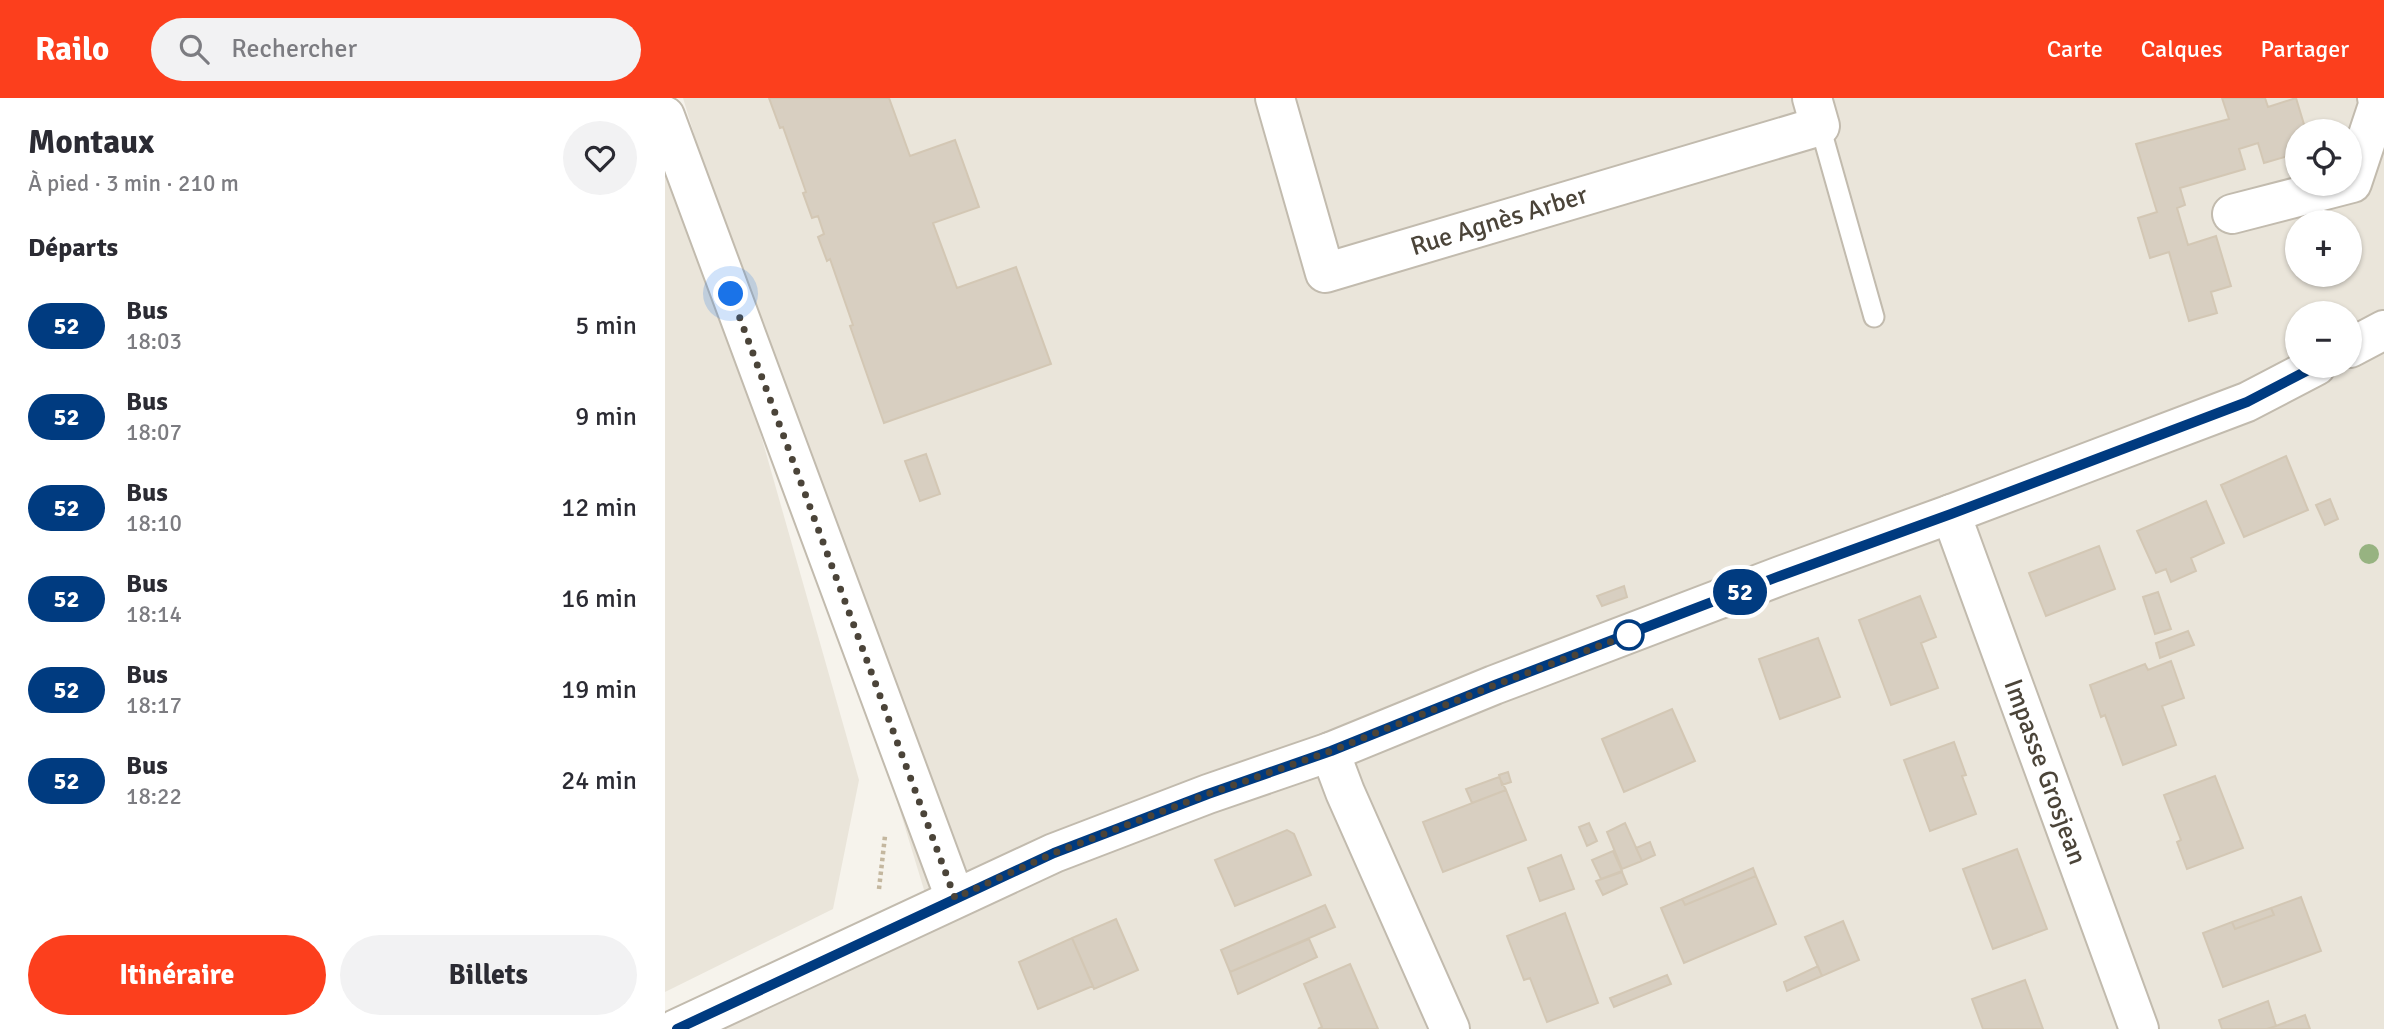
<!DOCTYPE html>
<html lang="fr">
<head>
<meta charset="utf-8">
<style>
	body { margin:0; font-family:Signika,sans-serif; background:#f2f2f3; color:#2b2b33; height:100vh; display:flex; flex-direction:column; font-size:26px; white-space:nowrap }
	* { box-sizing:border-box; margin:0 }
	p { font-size:23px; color:#7c7c81 }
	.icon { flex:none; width:38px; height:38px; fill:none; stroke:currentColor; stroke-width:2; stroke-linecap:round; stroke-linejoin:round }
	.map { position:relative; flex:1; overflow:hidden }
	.side { display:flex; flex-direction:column; background:#fff; width:665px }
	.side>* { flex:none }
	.badge { padding:0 14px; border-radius:23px; font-size:24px; line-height:46px }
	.fabs { position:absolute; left:1620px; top:21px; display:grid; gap:14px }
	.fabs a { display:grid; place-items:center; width:77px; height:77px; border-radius:50%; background:#fff; box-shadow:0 2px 5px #0004; font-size:35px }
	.you { position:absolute; width:35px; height:35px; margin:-18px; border:5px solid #fff; border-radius:50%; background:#1a73e8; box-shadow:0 0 0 10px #1a73e833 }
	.map>.badge { position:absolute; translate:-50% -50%; box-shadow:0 0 0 4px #fff }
	h2 { padding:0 28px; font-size:26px; line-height:63px }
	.round { display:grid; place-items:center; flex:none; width:74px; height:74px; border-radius:37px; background:#f2f2f3 }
	.headline { display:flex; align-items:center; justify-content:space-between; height:119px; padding:0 28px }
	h1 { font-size:33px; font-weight:700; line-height:52px }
	.primary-button { display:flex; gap:14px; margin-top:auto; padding:14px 28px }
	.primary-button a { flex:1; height:80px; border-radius:42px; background:#fc3f1d; color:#fff; font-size:28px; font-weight:700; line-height:80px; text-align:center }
	.primary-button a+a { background:#f2f2f3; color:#2b2b33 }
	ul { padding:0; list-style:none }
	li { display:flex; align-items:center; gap:21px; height:91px; padding:0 28px }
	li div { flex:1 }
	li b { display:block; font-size:26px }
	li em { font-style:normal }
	li .badge { min-width:77px; font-weight:700; text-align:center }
	header { display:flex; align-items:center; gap:42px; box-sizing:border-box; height:98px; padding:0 35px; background:#fc3f1d; color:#fff }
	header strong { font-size:33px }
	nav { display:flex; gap:38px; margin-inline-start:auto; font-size:24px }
	.search { width:490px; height:63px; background:#f2f2f3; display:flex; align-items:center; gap:18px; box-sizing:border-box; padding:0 24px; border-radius:38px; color:#7c7c81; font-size:26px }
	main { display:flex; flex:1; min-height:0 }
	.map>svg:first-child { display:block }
	.residential { fill:#eae5da; fill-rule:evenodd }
	.building { fill:#d8cfc1; stroke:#d3c7b4; stroke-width:2 }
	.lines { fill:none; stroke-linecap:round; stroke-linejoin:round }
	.service-casing { stroke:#c2bbae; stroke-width:23 }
	.minor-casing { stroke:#c2bbae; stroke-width:42 }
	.tertiary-casing { stroke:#c2bbae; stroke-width:42 }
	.path { stroke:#c4b79f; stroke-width:4.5; stroke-dasharray:3.5 3.5; stroke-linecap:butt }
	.service { stroke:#fff; stroke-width:19 }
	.minor { stroke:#fff; stroke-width:38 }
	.tertiary { stroke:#fff; stroke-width:38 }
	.tree { fill:#97b381 }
	.line-casing { stroke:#fff; stroke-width:16 }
	.line { stroke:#003b80; stroke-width:10 }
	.walk { stroke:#4b4439; stroke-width:7; stroke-dasharray:0 12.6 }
	.stop-dot { fill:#fff; stroke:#003b80; stroke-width:3.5 }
	.labels { text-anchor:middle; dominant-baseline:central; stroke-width:5; stroke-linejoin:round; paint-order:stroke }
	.street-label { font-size:26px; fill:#4b4439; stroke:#fff }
</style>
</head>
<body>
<header>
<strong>Railo</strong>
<div class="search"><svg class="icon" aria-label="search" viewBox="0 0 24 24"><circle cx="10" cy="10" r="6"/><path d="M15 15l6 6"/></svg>Rechercher</div>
<nav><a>Carte</a><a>Calques</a><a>Partager</a></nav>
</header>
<main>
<section class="side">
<div class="headline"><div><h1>Montaux</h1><p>À pied · 3 min · 210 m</p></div><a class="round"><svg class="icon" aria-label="heart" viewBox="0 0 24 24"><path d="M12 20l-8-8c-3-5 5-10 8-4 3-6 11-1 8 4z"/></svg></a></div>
<h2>Départs</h2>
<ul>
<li><span class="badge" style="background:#003b80;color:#fff">52</span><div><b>Bus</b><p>18:03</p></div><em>5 min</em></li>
<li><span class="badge" style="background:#003b80;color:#fff">52</span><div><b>Bus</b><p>18:07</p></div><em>9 min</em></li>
<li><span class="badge" style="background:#003b80;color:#fff">52</span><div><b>Bus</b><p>18:10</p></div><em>12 min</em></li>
<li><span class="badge" style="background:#003b80;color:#fff">52</span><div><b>Bus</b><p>18:14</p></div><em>16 min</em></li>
<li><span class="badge" style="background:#003b80;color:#fff">52</span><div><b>Bus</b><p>18:17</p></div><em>19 min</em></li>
<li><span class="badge" style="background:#003b80;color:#fff">52</span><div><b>Bus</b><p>18:22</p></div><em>24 min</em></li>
</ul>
<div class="primary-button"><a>Itinéraire</a><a>Billets</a></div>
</section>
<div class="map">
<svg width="1719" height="931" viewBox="0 0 1719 931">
	<rect width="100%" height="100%" fill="#f6f3ec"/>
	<path class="residential" d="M0 0 194 682 168 811 0 894Z
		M18 0H1719V931H50L267 818ZM1633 33H1685V86H1633ZM1633 124H1685V177H1633ZM1633 215H1685V268H1633Z"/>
	<path class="building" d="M104 0H224L245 58 290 42 314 109 268 125 292 190 351 169 386 266 219 325 185 228 188 227 165 161 162 163 153 139 159 136 153 118 147 120 138 95 141 94 118 29 115 30Z
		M1557 0H1600L1603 9 1631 0 1641 33H1633V55L1599 65 1593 45 1574 51 1580 71 1515 90 1520 107 1512 110 1523 147 1551 138 1566 188 1546 194 1552 215 1524 223 1504 154 1485 160 1473 120 1492 114 1471 46 1564 21Z
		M261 356 275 396 255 403 240 363Z
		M1621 358 1643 412 1579 439 1556 387Z
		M1665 401 1673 421 1660 427 1651 407Z
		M1541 403 1559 445 1526 460 1531 473 1506 484 1501 471 1491 475 1472 433Z
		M1434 448 1450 491 1381 518 1364 475Z
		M959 488 962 499 937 508 932 498Z
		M1493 494 1506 531 1490 536 1478 499Z
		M1255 498 1271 539 1256 545 1273 590 1226 607 1194 522Z
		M1523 533 1529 547 1495 560 1491 545Z
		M1153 540 1175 599 1115 621 1094 561Z
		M1506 563 1519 600 1497 608 1511 647 1458 667 1440 617 1436 619 1425 587 1480 566 1483 572Z
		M1007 611 1030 663 959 694 937 641Z
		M1289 644 1301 677 1297 678 1311 716 1265 733 1239 662Z
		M843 674 846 684 837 687 834 677Z
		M1550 678 1578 750 1522 771 1512 744 1516 742 1499 697Z
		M834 679 841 692 807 705 801 691Z
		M841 692 861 742 778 774 758 724Z
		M924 725 932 743 922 748 914 729Z
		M960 725 977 763 957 771 942 734Z
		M622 732 629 736 646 777 570 808 550 762Z
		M985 744 990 757 977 763 971 750Z
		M1352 751 1382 831 1328 851 1298 771Z
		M948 753 957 773 936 781 927 762Z
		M896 757 909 791 875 803 863 770Z
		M1088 770 1091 778 1020 807 1017 801Z
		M957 774 962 786 938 797 931 783Z
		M1091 778 1111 826 1019 865 996 810 1017 801 1020 807Z
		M1636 799 1656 853 1558 889 1538 835 1567 824 1570 831 1609 817 1606 810Z
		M660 807 670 829 565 874 556 852Z
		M1606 810 1609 817 1570 831 1567 824Z
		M900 815 933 905 882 924 865 880 859 882 842 838Z
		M451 821 473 872 429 891 407 840Z
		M1178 823 1194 862 1157 878 1140 839Z
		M407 840 428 888 373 911 354 864Z
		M644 841 652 859 573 896 565 874Z
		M685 866 713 931H653L657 929 639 886Z
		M1153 868 1157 878 1122 893 1119 884Z
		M1002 877 1006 886 949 909 945 900Z
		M1360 882 1378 931H1318L1307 901Z
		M1603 903 1611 928 1602 931H1557L1554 922Z
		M1640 917 1645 931H1603Z"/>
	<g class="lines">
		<g class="service-casing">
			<path id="service" d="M1155 28 1209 219"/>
		</g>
		<g class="minor-casing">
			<path id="minor" d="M610 0 660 175 1155 28 1147 0
				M0 18 290 800
				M1567 116 1687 85 1714 4 1712 0
				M1286 416 1474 931
				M665 654 680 694 785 931"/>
		</g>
		<g class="tertiary-casing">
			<path id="tertiary" d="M1685 250 1719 232
				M11 931 389 755 543 696 665 654 829 587 1115 478 1286 416 1582 304 1651 268"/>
		</g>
		<path class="path" d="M214 791 220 738"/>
		<use href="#service" class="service"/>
		<use href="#minor" class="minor"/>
		<use href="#tertiary" class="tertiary"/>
	</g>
	<circle class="tree" cx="1704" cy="456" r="10"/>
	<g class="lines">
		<g class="line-casing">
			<path id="line" d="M12 931 389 755 543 696 666 653 830 587 1115 478 1286 416 1582 304 1651 268"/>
		</g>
		<use href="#line" class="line"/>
		<path class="walk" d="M66 196 290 800 389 755 543 696 666 653 830 587 971 534 964 537"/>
	</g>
	<circle class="stop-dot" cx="964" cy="537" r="14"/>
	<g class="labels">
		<g class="street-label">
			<text transform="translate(834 123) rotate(-17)">Rue Agnès Arber</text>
			<text transform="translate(1380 674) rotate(70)">Impasse Grosjean</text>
		</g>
	</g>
</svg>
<div class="fabs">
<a><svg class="icon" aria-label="locate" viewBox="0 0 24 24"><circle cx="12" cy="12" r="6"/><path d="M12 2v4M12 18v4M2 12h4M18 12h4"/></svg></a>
<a>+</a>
<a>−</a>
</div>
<div class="you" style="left:66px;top:196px"></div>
<b class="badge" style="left:1075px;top:494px;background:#003b80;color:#fff">52</b>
</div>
</main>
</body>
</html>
